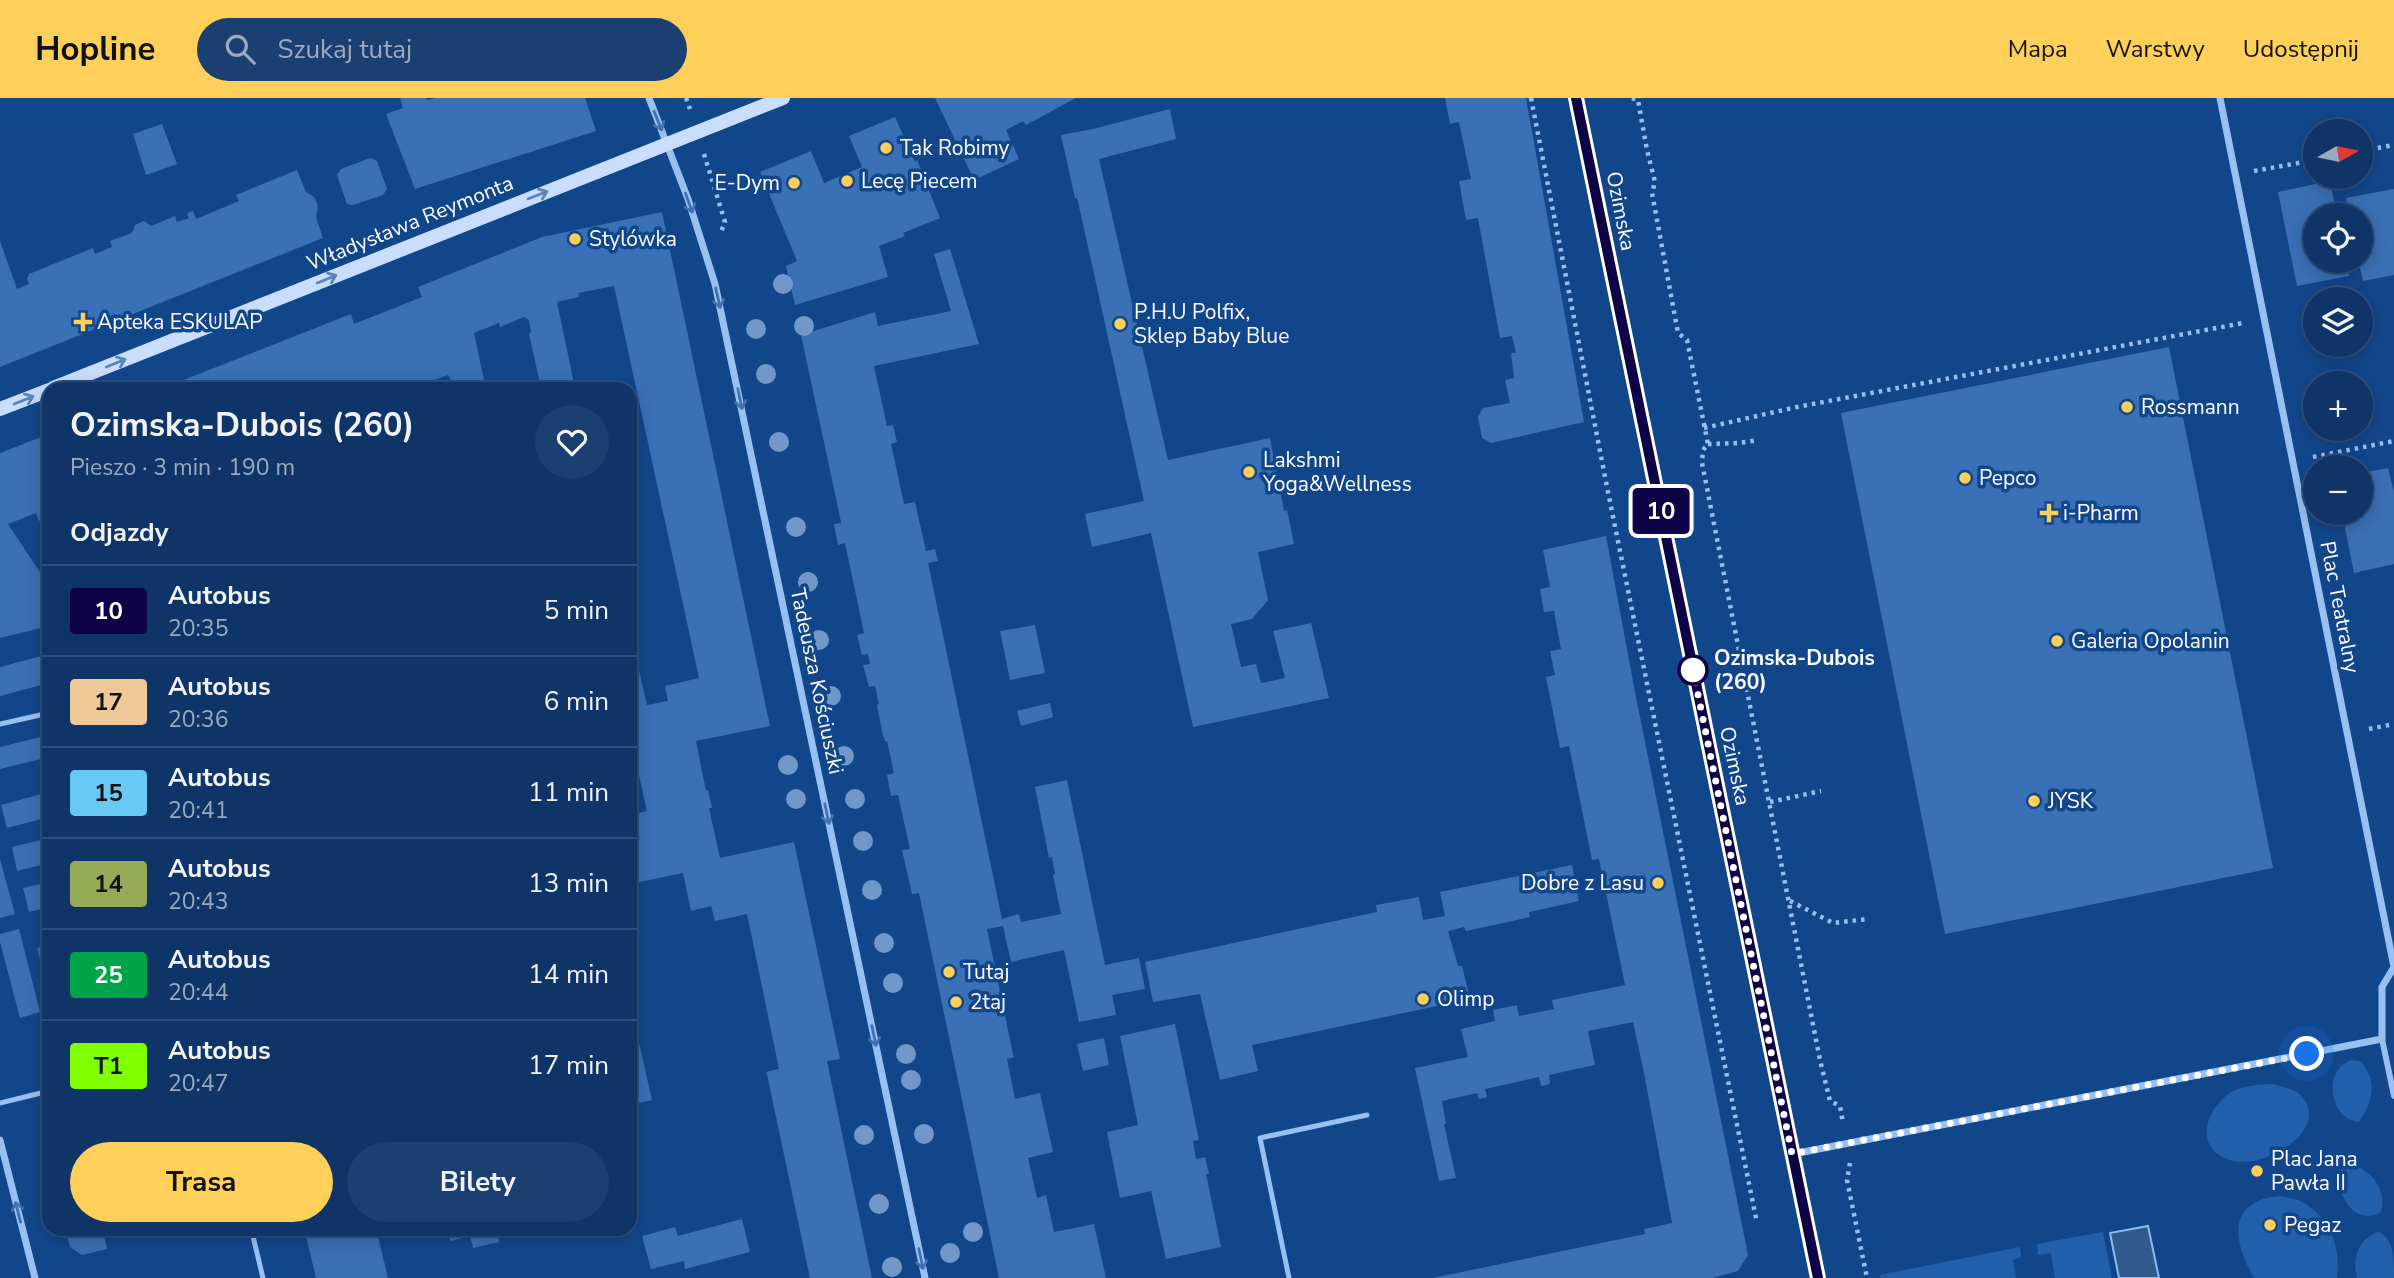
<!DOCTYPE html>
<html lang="pl">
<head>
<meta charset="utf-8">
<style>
	body { margin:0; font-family:"Nunito Sans",sans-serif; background:#1c3f71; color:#f1f3f6; height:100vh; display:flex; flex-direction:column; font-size:26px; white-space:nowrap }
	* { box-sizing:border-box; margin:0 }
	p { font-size:23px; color:#9baac0 }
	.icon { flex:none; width:38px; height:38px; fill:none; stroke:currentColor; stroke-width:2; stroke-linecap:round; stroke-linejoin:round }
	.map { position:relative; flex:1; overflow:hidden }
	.panel { position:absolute; left:42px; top:284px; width:595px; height:854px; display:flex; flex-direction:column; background:#0e3468; border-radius:21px; box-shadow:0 4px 18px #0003,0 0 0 2px #2e4f7c }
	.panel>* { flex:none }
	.badge { padding:0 14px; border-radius:5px; font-size:24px; line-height:46px }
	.needle { width:46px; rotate:81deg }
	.controls { position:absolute; left:2303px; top:21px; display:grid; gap:14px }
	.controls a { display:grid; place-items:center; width:70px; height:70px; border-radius:50%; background:#0e3468; box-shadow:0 4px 18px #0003,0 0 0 2px #2e4f7c; font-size:35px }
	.you { position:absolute; width:35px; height:35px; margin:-18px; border:5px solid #fff; border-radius:50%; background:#1a73e8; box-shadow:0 0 0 10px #1a73e833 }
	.map>.badge { position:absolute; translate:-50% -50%; box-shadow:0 0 0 4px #fff }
	h2 { padding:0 28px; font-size:26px; line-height:63px }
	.round { display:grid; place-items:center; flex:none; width:74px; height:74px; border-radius:37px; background:#1c3f71 }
	.summary { display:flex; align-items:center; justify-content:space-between; height:119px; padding:0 28px }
	h1 { font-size:33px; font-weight:700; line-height:52px }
	.action { display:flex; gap:14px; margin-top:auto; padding:14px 28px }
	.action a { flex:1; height:80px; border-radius:42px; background:#ffd059; color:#111; font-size:28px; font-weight:700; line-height:80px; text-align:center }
	.action a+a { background:#1c3f71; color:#f1f3f6 }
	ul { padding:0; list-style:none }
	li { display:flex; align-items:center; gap:21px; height:91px; padding:0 28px; border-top:2px solid #2e4f7c }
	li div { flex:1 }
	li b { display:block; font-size:26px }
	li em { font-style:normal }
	li .badge { min-width:77px; font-weight:700; text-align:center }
	header { display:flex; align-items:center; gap:42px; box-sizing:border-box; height:98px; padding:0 35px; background:#ffd059; color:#111 }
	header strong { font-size:33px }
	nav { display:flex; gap:38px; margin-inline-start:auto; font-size:24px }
	.search { width:490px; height:63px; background:#1c3f71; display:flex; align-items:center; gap:18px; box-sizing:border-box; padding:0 24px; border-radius:38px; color:#9baac0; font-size:26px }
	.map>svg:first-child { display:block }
	.green { fill:#2360ab }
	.water { fill:#335a8d; stroke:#8bbbf5; stroke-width:2 }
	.building { fill:#3a70b5; fill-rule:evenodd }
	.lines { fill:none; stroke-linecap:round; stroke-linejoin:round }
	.path { stroke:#99c0f1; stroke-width:4.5; stroke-dasharray:3.5 5; stroke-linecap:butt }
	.service { stroke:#99c0f1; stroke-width:5 }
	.pedestrian { stroke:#99c0f1; stroke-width:6 }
	.minor { stroke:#99c0f1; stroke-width:7 }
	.secondary { stroke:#c8defc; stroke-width:14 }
	.tree { fill:#7298c9 }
	.oneway { stroke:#4171af }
	.oneway2 { stroke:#5b83b8 }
	.line-casing { stroke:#fff; stroke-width:16 }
	.line { stroke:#0e0347; stroke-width:10 }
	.walk { stroke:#fff; stroke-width:7; stroke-dasharray:0 12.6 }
	.poi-dot { fill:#ffd059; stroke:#12468b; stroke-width:2.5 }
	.stop-dot { fill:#fff; stroke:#0e0347; stroke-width:3.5 }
	.labels { text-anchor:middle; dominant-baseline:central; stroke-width:7; stroke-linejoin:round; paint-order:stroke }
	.poi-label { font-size:21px; fill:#fff; stroke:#12468b; text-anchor:start }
	.street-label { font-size:21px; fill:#fff; stroke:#12468b }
	.stop-label { font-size:21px; font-weight:bold; fill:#fff; stroke:#12468b; text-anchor:start }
</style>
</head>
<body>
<header>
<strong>Hopline</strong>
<div class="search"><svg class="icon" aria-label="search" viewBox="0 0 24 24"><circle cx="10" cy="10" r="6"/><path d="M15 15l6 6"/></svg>Szukaj tutaj</div>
<nav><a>Mapa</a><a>Warstwy</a><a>Udostępnij</a></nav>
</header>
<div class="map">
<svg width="2394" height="1180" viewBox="0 0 2394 1180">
	<rect width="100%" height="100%" fill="#12468b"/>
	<path class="green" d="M2352 962 2360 963C2378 982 2373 1004 2359 1024 2329 1022 2322 970 2352 962Z
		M2273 986C2281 989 2292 990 2298 995 2337 1029 2262 1076 2227 1061 2195 1048 2205 1015 2227 997 2239 987 2258 987 2273 986Z
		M2350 1067C2371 1070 2389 1094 2380 1115 2352 1128 2335 1094 2341 1070Z
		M2278 1098C2285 1099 2294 1100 2300 1103 2330 1118 2341 1149 2337 1180H2256L2253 1178C2233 1143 2227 1104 2278 1098Z
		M2103 1134 2112 1180H2055L2051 1155 2038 1157 2037 1146Z
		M2378 1134C2394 1140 2394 1161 2394 1180H2357C2352 1160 2358 1141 2378 1134Z
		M2020 1149 2021 1159 2013 1162 2016 1180H1881L1880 1177Z"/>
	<path class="water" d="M2148 1128 2159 1180H2119L2110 1135Z"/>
	<path class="building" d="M400 0H426L427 2 436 0H585L596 33 415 91 386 16 403 10Z
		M935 0H1076L1026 27 1023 23 1006 32 1019 61 974 82Z
		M1445 0H1526L1584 324 1491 345 1482 340 1478 319 1483 310 1510 305 1505 282 1514 280 1511 255H1516L1512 238 1500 240 1478 120 1466 122 1459 83 1471 81 1459 24 1450 26Z
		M1170 11 1176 41 1099 61 1168 362 1270 340 1284 413 1287 412 1294 446 1258 454 1268 502 1252 521 1231 526 1241 569 1256 566 1261 585 1285 580 1273 533 1311 525 1329 600 1193 629 1151 435 1092 449 1085 416 1144 403 1081 117 1077 100H1075L1061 37 1093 31Z
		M895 19 915 64 917 62 940 120 903 135 905 138 879 148 888 179 795 207 786 168 797 163 760 74 811 53 824 85 862 69 849 38Z
		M162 26 177 66 146 77 133 36Z
		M370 60 377 63 387 91 383 97 353 107 347 106 337 77 341 71Z
		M297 72 306 94 314 99 318 108 316 119 323 140 0 269V143L17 191 29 186 27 181 29 176 93 150 95 156 112 149 110 143 132 135 135 127 144 123 151 128 175 118 177 124 189 120 187 115 193 113 196 121 239 103 236 97Z
		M2330 83 2335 108 2347 105 2346 100 2394 91V177L2363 183 2360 170 2348 173 2349 178 2297 188 2278 94ZM2315 117H2361V163H2315Z
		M662 114 770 628 696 643 706 693 708 692 712 710H709L720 760 794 744 840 961 827 963 872 1180H810L767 976 766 974 779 971 747 816 715 823 711 808 691 813 683 775 630 786V717L647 713 632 646 630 647V556L635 555 647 607 668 603 665 588 699 580 614 188 578 195 579 199 557 204 575 290H541L529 236 531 234 529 222 524 219 500 229 499 225 474 235 484 282 454 290 448 277 413 290H163L351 216 354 226 422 199 418 189 542 139Z
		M950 151 979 246 874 268 887 328 893 327 897 344 891 346 904 406 915 404 926 453 935 451 938 463 928 465 1002 821 1019 816 1021 824 1061 816 1053 777 1055 776 1052 759 1049 760 1035 689 1067 682 1105 867 1139 860 1145 891 1112 897 1116 917 1079 924 1064 852 1011 864 1003 828 987 831 1013 956 1014 959 1007 961 1015 1001 1040 995 1053 1054 1028 1060 1037 1100 1046 1097 1054 1134 1094 1126 1106 1180H999L919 795 912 796 902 752 910 751 898 697 891 698 887 677 894 675 887 643H885L883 638 877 607 879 606 875 588 869 589 863 567 870 566 868 556 862 557 857 537 864 535 845 445 838 447 834 426 841 425 840 419 801 237 875 214 878 228 951 213 934 156Z
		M2169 249 2273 770 1945 836 1841 315Z
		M49 336V422L47 419 39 423 36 415 8 426 49 488V528L0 540V355Z
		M2388 370 2394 394V466L2354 475 2342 415H2361V375Z
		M1606 438 1634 589 1748 1157 1738 1173 1712 1180H1433L1645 1136 1644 1131 1672 1125 1644 975 1633 924 1588 933 1595 967 1549 977 1550 986 1541 988 1539 979 1485 991 1487 999 1479 1001 1477 995 1442 1003 1446 1026H1444L1456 1080 1439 1083 1415 970 1468 959 1461 931 1495 923 1493 912 1517 907 1519 918 1554 911 1552 902 1625 887 1599 761 1592 762 1591 757 1569 648 1560 650 1546 579 1555 577 1550 553 1561 551 1554 513 1544 514 1540 491 1550 489 1543 452Z
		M1035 527 1045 575 1010 582 1000 533Z
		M49 556V585L0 598V569Z
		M1050 605 1053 619 1021 628 1017 613Z
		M49 637V659L0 671V649Z
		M49 694V719L7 730 1 707Z
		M49 740V765L17 773 12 749Z
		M0 761 15 816 0 820Z
		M1572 767 1579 803 1529 814 1530 819 1466 833 1464 829 1448 833 1458 868H1462L1470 901 1252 947 1258 973 1220 982 1200 896 1153 904 1145 864 1377 814 1376 807 1419 799 1423 822 1445 818 1440 794Z
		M49 784V809L29 814 23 790Z
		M19 831 40 914 20 920 0 844V836Z
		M49 847V871L43 873 37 850Z
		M1175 926 1199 1042 1193 1043 1196 1061 1205 1059 1209 1076H1206L1221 1149 1166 1161 1151 1093 1120 1100 1107 1034 1138 1027 1120 938Z
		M1104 940 1109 967 1083 973 1077 946Z
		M639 945 652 1002 630 1007V947Z
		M742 1121 750 1154 685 1171 684 1163 651 1171 642 1138 675 1129 678 1138Z
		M65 1130H102L107 1151 82 1157 70 1149Z
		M304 1130H376L388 1180H316Z
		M447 1130H497L499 1144 473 1150 470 1138 450 1143Z"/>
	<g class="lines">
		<path class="path" d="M686 0 690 11
			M1531 0 1608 394 1757 1125
			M1632 0 1638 2 1647 52 1655 84 1652 95 1678 235 1687 242 1708 346 1703 352 1702 365 1820 962 1830 1003 1840 1008 1843 1025
			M2361 53 2394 47
			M704 56 725 124 721 134
			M2254 73 2315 62
			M1704 330 1797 309 2243 225
			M1708 346 1739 345 1758 342
			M2313 359 2394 343
			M2369 631 2394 626
			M1770 704 1821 693
			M1790 803 1833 825 1868 821
			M1850 1065 1847 1082 1867 1180"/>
		<path class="service" d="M0 626 49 615
			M0 1005 49 993
			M251 1130 263 1180
			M1289 1180 1260 1040 1367 1017"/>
		<path class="pedestrian" d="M2382 941 2394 998"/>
		<path class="minor" d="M649 0 688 101 715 186 925 1180
			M0 1042 35 1180
			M1793 1056 2382 941V889L2394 869 2220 0"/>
		<path class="secondary" d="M1576 0 1818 1180
			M53 290 783 0
			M0 311 49 292"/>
	</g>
	<g class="tree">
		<circle cx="783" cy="186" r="10"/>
		<circle cx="804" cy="228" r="10"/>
		<circle cx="756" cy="231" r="10"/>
		<circle cx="766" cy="276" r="10"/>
		<circle cx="779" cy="344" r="10"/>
		<circle cx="796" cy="429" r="10"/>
		<circle cx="808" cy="484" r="10"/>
		<circle cx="819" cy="542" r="10"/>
		<circle cx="831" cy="598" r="10"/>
		<circle cx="844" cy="658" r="10"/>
		<circle cx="788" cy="667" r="10"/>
		<circle cx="796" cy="701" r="10"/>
		<circle cx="855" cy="701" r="10"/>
		<circle cx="863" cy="743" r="10"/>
		<circle cx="872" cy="792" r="10"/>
		<circle cx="884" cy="845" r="10"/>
		<circle cx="893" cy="885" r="10"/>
		<circle cx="906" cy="956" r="10"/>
		<circle cx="911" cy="982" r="10"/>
		<circle cx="924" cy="1036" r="10"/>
		<circle cx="864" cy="1037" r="10"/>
		<circle cx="879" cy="1106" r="10"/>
		<circle cx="973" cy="1134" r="10"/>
		<circle cx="950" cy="1155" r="10"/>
		<circle cx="892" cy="1169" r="10"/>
	</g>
	<defs><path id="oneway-shaft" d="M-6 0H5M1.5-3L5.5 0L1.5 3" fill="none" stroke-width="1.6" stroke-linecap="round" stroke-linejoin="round" transform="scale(1.75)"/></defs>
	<g class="oneway">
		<use href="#oneway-shaft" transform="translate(658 23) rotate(68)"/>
		<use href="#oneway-shaft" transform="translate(689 105) rotate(70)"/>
		<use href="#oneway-shaft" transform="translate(718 200) rotate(77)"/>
		<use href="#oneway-shaft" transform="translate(740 301) rotate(78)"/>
		<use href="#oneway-shaft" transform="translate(827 716) rotate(78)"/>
		<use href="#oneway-shaft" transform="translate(874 938) rotate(78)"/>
		<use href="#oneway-shaft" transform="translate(18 1114) rotate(-104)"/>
		<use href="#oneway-shaft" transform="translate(921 1161) rotate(78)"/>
	</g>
	<g class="oneway2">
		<use href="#oneway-shaft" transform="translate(538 97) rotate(-21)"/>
		<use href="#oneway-shaft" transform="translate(327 181) rotate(-22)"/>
		<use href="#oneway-shaft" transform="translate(116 265) rotate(-22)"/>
		<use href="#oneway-shaft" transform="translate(24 302) rotate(-22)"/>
	</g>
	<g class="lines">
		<g class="line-casing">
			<path id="line" d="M1576 0 1818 1180"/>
		</g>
		<use href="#line" class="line"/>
		<path class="walk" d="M1693 572 1792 1056 2307 956"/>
	</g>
	<g class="poi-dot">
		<circle cx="886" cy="50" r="7"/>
		<circle cx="847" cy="83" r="7"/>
		<circle cx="794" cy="85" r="7"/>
		<circle cx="575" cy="141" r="7"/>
		<path d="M79.5 213.5h7v7h7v7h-7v7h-7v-7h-7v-7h7z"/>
		<circle cx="1120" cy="226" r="7"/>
		<circle cx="2127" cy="309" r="7"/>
		<circle cx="1249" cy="374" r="7"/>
		<circle cx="1965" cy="380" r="7"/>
		<path d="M2045.5 404.5h7v7h7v7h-7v7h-7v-7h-7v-7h7z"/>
		<circle cx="2057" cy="543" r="7"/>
		<circle cx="2034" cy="703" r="7"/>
		<circle cx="1658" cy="785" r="7"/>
		<circle cx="949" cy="874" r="7"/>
		<circle cx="1423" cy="901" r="7"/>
		<circle cx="956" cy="904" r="7"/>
		<circle cx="2257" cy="1073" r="7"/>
		<circle cx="2270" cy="1127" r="7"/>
	</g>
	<circle class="stop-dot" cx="1693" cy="572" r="14"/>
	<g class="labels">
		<g class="poi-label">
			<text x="900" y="50">Tak Robimy</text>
			<text x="861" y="83">Lecę Piecem</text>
			<text x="780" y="85" text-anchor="end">E-Dym</text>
			<text x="589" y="141">Stylówka</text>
			<text x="1134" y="214">P.H.U Polfix,<tspan x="1134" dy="24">Sklep Baby Blue</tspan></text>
			<text x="97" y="224">Apteka ESKULAP</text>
			<text x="2141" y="309">Rossmann</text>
			<text x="1263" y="362">Lakshmi<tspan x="1263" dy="24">Yoga&amp;Wellness</tspan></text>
			<text x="1979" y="380">Pepco</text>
			<text x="2063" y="415">i-Pharm</text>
			<text x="2071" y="543">Galeria Opolanin</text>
			<text x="2048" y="703">JYSK</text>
			<text x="1644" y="785" text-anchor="end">Dobre z Lasu</text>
			<text x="963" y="874">Tutaj</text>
			<text x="1437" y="901">Olimp</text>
			<text x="970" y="904">2taj</text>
			<text x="2271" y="1061">Plac Jana<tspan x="2271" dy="24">Pawła II</tspan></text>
			<text x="2284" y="1127">Pegaz</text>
		</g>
		<g class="street-label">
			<text transform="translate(1621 113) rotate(79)">Ozimska</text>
			<text transform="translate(410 125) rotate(-22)">Władysława Reymonta</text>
			<text transform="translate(2340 509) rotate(79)">Plac Teatralny</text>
			<text transform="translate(817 583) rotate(78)">Tadeusza Kościuszki</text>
			<text transform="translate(1735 668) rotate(78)">Ozimska</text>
		</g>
		<g class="stop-label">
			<text x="1714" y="560">Ozimska-Dubois<tspan x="1714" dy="24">(260)</tspan></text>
		</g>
	</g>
</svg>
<div class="controls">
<a><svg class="needle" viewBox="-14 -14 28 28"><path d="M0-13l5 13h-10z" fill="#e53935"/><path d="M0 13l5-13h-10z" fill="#9baac0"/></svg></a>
<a><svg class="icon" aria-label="locate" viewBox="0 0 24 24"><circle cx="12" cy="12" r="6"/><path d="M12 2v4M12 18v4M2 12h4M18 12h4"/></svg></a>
<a><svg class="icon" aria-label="layers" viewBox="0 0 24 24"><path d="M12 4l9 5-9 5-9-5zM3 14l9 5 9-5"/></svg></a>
<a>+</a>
<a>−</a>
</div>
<div class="you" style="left:2307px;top:956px"></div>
<b class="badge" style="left:1661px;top:413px;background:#0e0347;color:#fff">10</b>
<section class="panel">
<div class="summary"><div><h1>Ozimska-Dubois (260)</h1><p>Pieszo · 3 min · 190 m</p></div><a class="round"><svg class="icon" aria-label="heart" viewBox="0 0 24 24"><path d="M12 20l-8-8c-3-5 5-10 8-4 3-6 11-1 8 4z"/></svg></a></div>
<h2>Odjazdy</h2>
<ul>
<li><span class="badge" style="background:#0e0347;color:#fff">10</span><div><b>Autobus</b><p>20:35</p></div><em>5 min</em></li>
<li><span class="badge" style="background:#eec897;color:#111">17</span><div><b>Autobus</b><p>20:36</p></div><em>6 min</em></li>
<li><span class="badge" style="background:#68c9f4;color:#111">15</span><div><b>Autobus</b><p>20:41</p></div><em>11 min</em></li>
<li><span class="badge" style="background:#97ab56;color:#111">14</span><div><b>Autobus</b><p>20:43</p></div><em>13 min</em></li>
<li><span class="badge" style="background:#00a448;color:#fff">25</span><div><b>Autobus</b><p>20:44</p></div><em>14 min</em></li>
<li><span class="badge" style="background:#80ff00;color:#111">T1</span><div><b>Autobus</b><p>20:47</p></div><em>17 min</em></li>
</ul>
<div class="action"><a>Trasa</a><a>Bilety</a></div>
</section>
</div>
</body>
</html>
